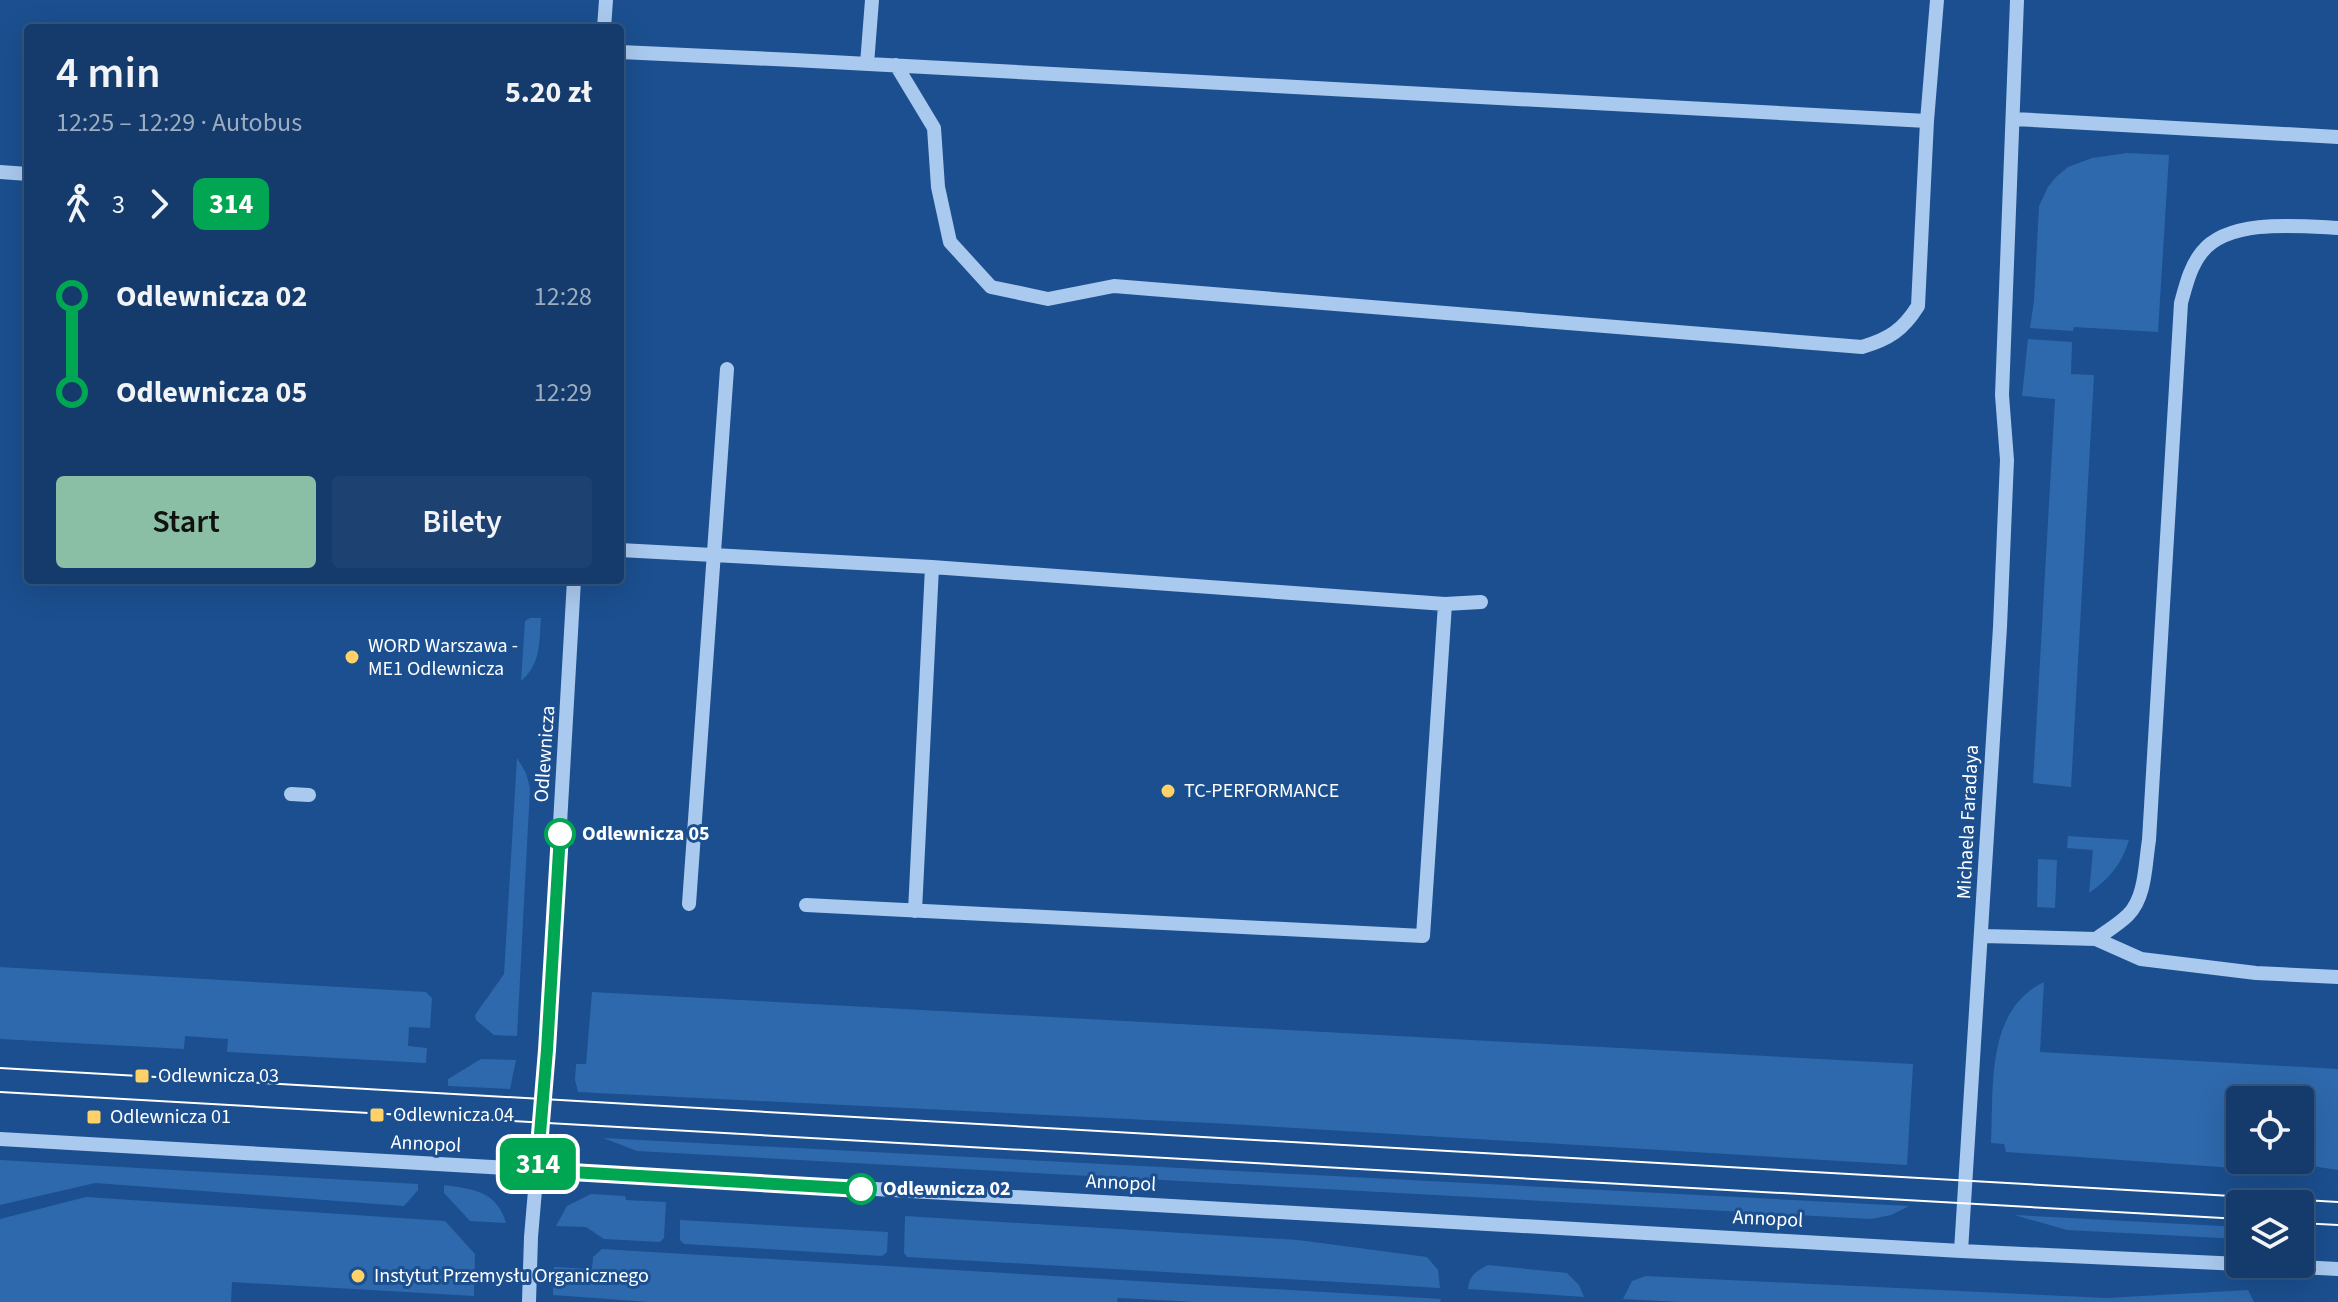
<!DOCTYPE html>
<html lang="pl">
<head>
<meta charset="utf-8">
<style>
	body { margin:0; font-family:"Source Sans 3",sans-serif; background:#1d4271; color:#f1f3f6; height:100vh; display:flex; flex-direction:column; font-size:30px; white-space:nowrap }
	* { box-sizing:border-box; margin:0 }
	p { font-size:26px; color:#9dadc1 }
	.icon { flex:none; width:44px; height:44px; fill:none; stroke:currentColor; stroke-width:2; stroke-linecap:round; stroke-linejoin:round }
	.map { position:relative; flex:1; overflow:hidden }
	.sheet { position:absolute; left:24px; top:24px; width:600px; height:560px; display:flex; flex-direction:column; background:#143b6b; border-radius:8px; box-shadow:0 8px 32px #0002,0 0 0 2px #33557e }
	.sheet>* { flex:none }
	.badge { padding:0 16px; border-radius:12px; font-size:28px; line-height:52px }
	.controls { position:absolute; left:2226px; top:1086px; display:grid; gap:16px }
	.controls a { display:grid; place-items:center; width:88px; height:88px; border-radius:8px; background:#143b6b; box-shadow:0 8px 32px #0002,0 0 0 2px #33557e; font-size:40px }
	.map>.badge { position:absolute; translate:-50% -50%; box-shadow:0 0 0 4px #fff }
	.legs { display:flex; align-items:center; gap:12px; height:88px; padding:0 32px; font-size:26px }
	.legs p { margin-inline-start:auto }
	.head { display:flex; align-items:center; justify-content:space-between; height:136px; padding:0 32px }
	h1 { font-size:44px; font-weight:600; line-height:60px }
	.primary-button { display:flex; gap:16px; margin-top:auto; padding:16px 32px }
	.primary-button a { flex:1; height:92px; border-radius:8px; background:#8abfa5; color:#111; font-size:32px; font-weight:600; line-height:92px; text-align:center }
	.primary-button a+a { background:#1d4271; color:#f1f3f6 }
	ul { padding:0 32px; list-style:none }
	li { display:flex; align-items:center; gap:28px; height:96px; font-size:30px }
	li i { display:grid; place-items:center; width:12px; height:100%; margin:0 10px; background:currentColor }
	li i::after { content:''; width:20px; height:20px; margin:-10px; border:6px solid; border-radius:50%; background:#143b6b }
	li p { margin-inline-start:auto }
	li:first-child i { background:linear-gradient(#0000 50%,currentColor 0) }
	li:last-child i { background:linear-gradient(currentColor 50%,#0000 0) }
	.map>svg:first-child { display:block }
	.green { fill:#2e69ad; fill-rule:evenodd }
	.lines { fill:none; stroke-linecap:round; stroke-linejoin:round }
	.minor { stroke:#a9c9ee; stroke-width:14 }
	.tram { stroke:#fff; stroke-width:2 }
	.line-1-casing { stroke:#fff; stroke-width:18 }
	.line-1 { stroke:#00a651; stroke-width:12 }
	.poi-dot { fill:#ffd166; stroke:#1b4f8f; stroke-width:3 }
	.stop-1-dot { fill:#fff; stroke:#00a651; stroke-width:4 }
	.labels { text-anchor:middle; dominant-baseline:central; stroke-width:6; stroke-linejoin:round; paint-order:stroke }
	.poi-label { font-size:20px; fill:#fff; stroke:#1b4f8f; text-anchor:start }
	.street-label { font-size:20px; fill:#fff; stroke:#1b4f8f }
	.stop-label { font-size:20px; font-weight:bold; fill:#fff; stroke:#1b4f8f; text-anchor:start }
</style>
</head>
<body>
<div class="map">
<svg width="2338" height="1302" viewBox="0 0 2338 1302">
	<rect width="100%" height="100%" fill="#1b4f8f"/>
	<path class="green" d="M2127 153 2169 155 2158 332 2074 327 2073 331 2030 328 2034 301 2039 206 2048 187 2056 177 2068 167 2092 158Z
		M2028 339 2072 342 2071 374 2094 375 2071 787 2033 783 2055 399 2022 396Z
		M530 618H541C539 643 541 664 521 681L525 621Z
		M517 758 526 773 530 788 517 1036 494 1035 476 1020 475 1015 504 974Z
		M2068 836 2129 840C2122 864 2109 879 2089 893L2093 850 2067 848Z
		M2038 859 2057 860 2055 908 2037 907Z
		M0 967 426 992 432 998 430 1028 409 1027 408 1046 427 1048 426 1063 227 1052 228 1039 185 1036 184 1049 0 1039Z
		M2044 982 2040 1052 2338 1069V1170L2305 1165 2304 1173 2006 1152 2004 1144 1991 1143C1994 1088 1985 1010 2044 982ZM2240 1100H2300V1160H2240Z
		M592 992 1913 1064 1907 1165 1230 1124 578 1092 575 1080 576 1064H586Z
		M481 1059 516 1060 510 1089 448 1086V1079Z
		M603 1138 1909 1206 1891 1215 1871 1219 637 1151Z
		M0 1160 418 1184V1190L404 1206 95 1183 0 1205Z
		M444 1185C473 1189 497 1191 506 1223L470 1221 444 1193Z
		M591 1194 625 1196 626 1200 666 1202 664 1238 660 1242 604 1239 586 1227 556 1226 567 1206Z
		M86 1197 445 1221 475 1254 474 1296 232 1282 231 1302H0V1219Z
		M2014 1215 2240 1227V1239L2067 1230Z
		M905 1216 1298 1240 1427 1257 1438 1270 1440 1288 907 1257 904 1253Z
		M680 1220 888 1232 887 1252 882 1256 684 1244 680 1240Z
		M602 1249 1441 1299 1440 1302H1196L1118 1298 1117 1302H649L553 1295 554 1267 592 1269 593 1257Z
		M1488 1265 1567 1273 1579 1285 1584 1297 1468 1289C1469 1276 1476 1271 1488 1265Z
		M1646 1276 2107 1298 2248 1290 2254 1302H1682L1623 1299 1632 1281Z"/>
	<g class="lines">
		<path class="minor" d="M604 28 606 0
			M620 52 794 60 1927 121 1918 306C1903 330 1889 339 1862 347L1114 286 1048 299 991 287 950 242 938 187 934 128 896 65
			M867 64 872 0
			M2014 119 2338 137
			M1927 121 1937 0
			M0 172 28 174
			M620 550 932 567 1445 604 1481 602
			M291 794 309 795
			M689 904 727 369
			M806 905 1423 936 1445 604
			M915 911 932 567
			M1982 936 2096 939 2141 959 2256 973 2338 977
			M2096 939C2107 931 2119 924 2128 915 2146 897 2145 864 2149 840L2181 303C2186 285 2190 267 2202 252 2229 218 2300 226 2338 228
			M0 1139 1961 1251 2240 1264
			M1961 1251 2000 627 2007 460 2002 395 2017 0
			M2247 1264 2338 1269
			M529 1302 531 1237 547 1050 574 580"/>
		<path class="tram" d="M0 1068 2338 1202
			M0 1092 2240 1219
			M2300 1223 2338 1225"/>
	</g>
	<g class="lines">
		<g class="line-1-casing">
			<path id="line-1" d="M560 834 547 1050 537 1170 861 1189"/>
		</g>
		<use href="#line-1" class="line-1"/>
	</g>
	<g class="poi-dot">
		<circle cx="352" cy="657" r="8"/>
		<circle cx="1168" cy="791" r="8"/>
		<rect x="134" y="1068" width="16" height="16" rx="4"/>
		<rect x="369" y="1107" width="16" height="16" rx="4"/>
		<rect x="86" y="1109" width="16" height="16" rx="4"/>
		<circle cx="358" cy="1276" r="8"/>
	</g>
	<g class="stop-1-dot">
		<circle cx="560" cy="834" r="14"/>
		<circle cx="861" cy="1189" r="14"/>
	</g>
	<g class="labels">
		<g class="poi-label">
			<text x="368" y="646">WORD Warszawa -<tspan x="368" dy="23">ME1 Odlewnicza</tspan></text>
			<text x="1184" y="791">TC-PERFORMANCE</text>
			<text x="158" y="1076">Odlewnicza 03</text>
			<text x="393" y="1115">Odlewnicza 04</text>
			<text x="110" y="1117">Odlewnicza 01</text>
			<text x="374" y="1276">Instytut Przemysłu Organicznego</text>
		</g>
		<g class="street-label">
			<text transform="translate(545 754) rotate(-86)">Odlewnicza</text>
			<text transform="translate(1968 822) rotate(-87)">Michaela Faradaya</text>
			<text transform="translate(426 1144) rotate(3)">Annopol</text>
			<text transform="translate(1121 1183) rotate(3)">Annopol</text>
			<text transform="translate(1768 1219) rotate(3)">Annopol</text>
		</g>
		<g class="stop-label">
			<text x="582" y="834">Odlewnicza 05</text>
			<text x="883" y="1189">Odlewnicza 02</text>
		</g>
	</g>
</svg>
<div class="controls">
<a><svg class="icon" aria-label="locate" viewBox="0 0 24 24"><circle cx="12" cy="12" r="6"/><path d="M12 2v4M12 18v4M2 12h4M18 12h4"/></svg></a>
<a><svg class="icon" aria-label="layers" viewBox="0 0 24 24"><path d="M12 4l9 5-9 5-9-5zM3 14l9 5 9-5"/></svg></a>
</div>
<b class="badge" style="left:538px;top:1164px;background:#00a651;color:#fff">314</b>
<section class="sheet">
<div class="head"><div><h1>4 min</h1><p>12:25 – 12:29 · Autobus</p></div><b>5.20 zł</b></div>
<div class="legs"><svg class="icon" aria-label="walk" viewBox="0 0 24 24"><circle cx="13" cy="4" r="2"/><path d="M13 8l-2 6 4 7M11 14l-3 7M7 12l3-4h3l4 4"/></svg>3<svg class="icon" aria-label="forward" viewBox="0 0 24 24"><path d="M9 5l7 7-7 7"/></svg><b class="badge" style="background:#00a651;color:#fff">314</b></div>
<ul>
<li><i style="color:#00a651"></i><b>Odlewnicza 02</b><p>12:28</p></li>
<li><i style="color:#00a651"></i><b>Odlewnicza 05</b><p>12:29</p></li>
</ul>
<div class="primary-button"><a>Start</a><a>Bilety</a></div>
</section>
</div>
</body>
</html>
